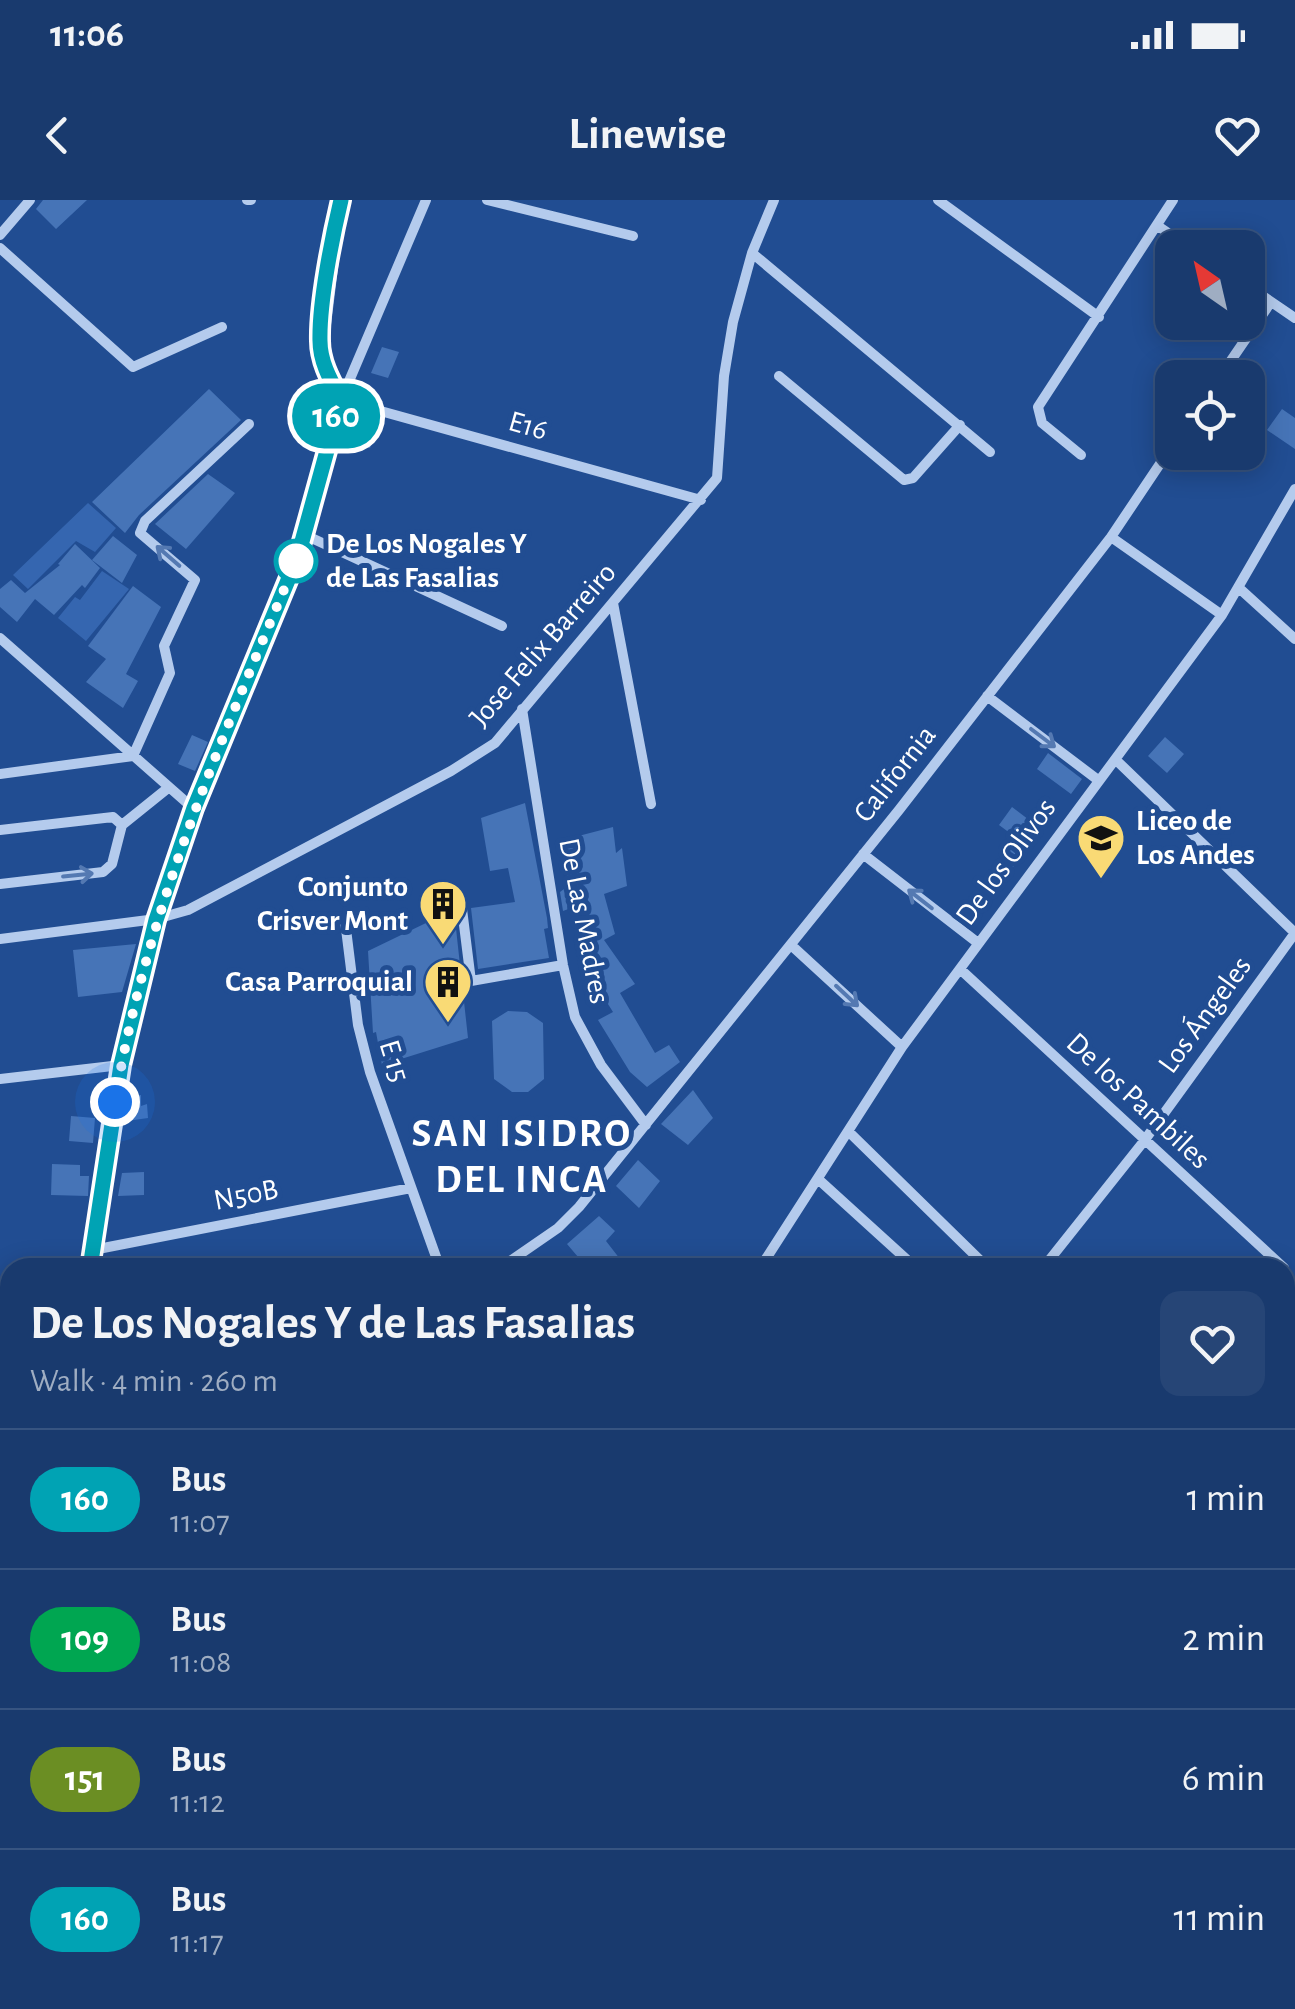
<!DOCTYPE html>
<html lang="en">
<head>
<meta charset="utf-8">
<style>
	body { margin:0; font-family:"Alegreya Sans",sans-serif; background:#264576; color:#f1f3f6; height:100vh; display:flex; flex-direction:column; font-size:38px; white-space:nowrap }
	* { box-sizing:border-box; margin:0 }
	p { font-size:32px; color:#9fadc2 }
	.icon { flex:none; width:55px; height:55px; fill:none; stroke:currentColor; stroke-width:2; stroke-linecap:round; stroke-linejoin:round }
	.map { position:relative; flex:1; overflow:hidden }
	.details { position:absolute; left:0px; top:1058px; width:1295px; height:752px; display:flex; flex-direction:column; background:#193a6e; border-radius:30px 30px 0 0; box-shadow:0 5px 25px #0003,0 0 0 2px #375481 }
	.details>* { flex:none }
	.badge { padding:0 20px; border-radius:32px; font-size:35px; line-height:65px }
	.needle { width:65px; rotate:326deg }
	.tools { position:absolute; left:1155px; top:30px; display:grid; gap:20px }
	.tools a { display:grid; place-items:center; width:110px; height:110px; border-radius:20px; background:#193a6e; box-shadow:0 5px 25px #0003,0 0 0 2px #375481; font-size:50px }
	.you { position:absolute; width:50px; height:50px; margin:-25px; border:8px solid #fff; border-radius:50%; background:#1a73e8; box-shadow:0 0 0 15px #1a73e833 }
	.map>.badge { position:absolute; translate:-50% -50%; box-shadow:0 0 0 5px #fff }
	.round { display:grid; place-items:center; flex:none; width:105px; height:105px; border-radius:20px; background:#264576 }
	.head { display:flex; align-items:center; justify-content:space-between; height:170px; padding:0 30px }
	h1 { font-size:48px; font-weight:600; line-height:75px }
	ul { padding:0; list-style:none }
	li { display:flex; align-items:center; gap:30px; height:140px; padding:0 30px; border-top:2px solid #375481 }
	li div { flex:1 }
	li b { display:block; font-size:38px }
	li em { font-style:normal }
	li .badge { min-width:110px; font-weight:700; text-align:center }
	.status { display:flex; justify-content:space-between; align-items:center; height:70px; padding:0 50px; background:#193a6e; direction:ltr }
	.status svg { height:28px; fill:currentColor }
	header { display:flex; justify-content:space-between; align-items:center; height:130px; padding:0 30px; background:#193a6e; font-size:45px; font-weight:600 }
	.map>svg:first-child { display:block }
	.green { fill:#3566b0 }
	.building { fill:#4674b7 }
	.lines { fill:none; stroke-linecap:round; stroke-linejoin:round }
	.minor { stroke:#b4cbed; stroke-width:10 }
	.tertiary { stroke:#b4cbed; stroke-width:18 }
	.primary { stroke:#fafcff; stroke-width:25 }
	.oneway { stroke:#5479b2 }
	.line-casing { stroke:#fff; stroke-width:22 }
	.line { stroke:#00a3b4; stroke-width:15 }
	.walk { stroke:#fff; stroke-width:10; stroke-dasharray:0 18 }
	.stop-dot { fill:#fff; stroke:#00a3b4; stroke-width:5 }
	.labels { text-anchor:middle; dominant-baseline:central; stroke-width:10; stroke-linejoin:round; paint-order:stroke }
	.street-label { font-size:30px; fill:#fff; stroke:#214d92 }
	.stop-label { font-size:30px; font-weight:bold; fill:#fff; stroke:#214d92; text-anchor:start }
	.poi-label { font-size:30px; font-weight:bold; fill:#fff; stroke:#214d92; text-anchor:end }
	.district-label { font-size:40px; font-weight:bold; letter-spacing:2.5px; fill:#fff; stroke:#214d92 }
</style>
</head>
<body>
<div class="status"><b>11:06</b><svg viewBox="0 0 49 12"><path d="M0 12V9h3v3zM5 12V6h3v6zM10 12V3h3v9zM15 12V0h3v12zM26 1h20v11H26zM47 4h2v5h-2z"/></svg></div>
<header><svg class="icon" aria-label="back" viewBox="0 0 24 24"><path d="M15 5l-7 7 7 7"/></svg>Linewise<svg class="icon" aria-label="heart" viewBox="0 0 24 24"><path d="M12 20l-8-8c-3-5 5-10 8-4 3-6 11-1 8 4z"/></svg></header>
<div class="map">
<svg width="1295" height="1809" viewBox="0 0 1295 1809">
	<rect width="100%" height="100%" fill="#214d92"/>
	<path class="green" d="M88 303 116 328 95 352 76 341 28 389 13 375Z
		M102 371 129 389 86 441 58 418 75 397 80 400Z"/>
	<path class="building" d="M43 0H87L56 29 36 9Z
		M382 147 399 152 388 178 371 173Z
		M209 189 241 220 139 315 125 333 92 302Z
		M1282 209 1295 218V249L1267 230Z
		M351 225 376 234 370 248 344 240Z
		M208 274 235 293 186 349 155 324Z
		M113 336 137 355 122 383 92 360Z
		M75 344 100 368 85 388 82 385 54 415 35 399 17 422 0 407V389L11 380 25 393 60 365 58 364Z
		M133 386 161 407 126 474 138 481 123 508 86 482 106 459 88 446Z
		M192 535 208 542 195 571 178 564Z
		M1165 537 1184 554 1167 573 1148 556Z
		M1048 553 1082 579 1071 594 1037 569Z
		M525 603 547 718 548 728 544 729 549 758 478 769 471 708 515 702 508 668 490 671 481 618Z
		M1012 607 1041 629 1008 674 996 665 1018 639 999 625Z
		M613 627 616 653 622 648 627 686 604 694 615 734 604 740 635 784 620 793 655 853 669 845 680 862 647 887 630 872 598 820 613 812 584 766 595 759 585 703 563 711 560 692 568 686 563 640Z
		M452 692 468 838 382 865 376 832 373 833 368 751 426 723 424 694Z
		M136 744 122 792 78 797 73 750Z
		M508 811 527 812 543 823 544 879 528 892H512L494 879 492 821Z
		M693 890 713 918 688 945 661 924Z
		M141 895V906L147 904 148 918 127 921 130 896Z
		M71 916 95 918 93 943 69 941Z
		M638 960 660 981 639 1008 616 986Z
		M52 964 80 965V976H89L88 996 51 995Z
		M144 972V995L118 996 122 973Z
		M599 1016 615 1031 606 1041 627 1068H596L589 1059 584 1064 567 1044Z"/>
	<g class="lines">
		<path class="minor" d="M247 0H251
			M426 0 341 200 701 300
			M487 0 633 36
			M938 0 1099 117
			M1158 26 1190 48
			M0 35 30 0
			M0 48 133 167 222 127
			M752 53 990 252
			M1248 86 1295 118
			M779 176 904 280 913 278 960 225
			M1219 178 1271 102
			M1081 255 1042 223 1038 207 1173 0
			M305 335 502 426
			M1111 337 1222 415
			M1239 388 1295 439
			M613 403 651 604
			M0 438 194 609
			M987 496 1098 580
			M522 509 563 765 575 817 601 865 646 925
			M1116 560 1295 733
			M0 574 133 556 170 473 164 446 195 380 140 333 145 321 249 224
			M0 630 113 617 122 625
			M863 654 978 743
			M0 684 103 672 112 664 122 625 168 588
			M462 709 471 781 563 765
			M345 721 358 825 370 872 440 1068
			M0 739 156 719 188 710 451 571 495 543 717 278 724 176 733 122 752 53 774 0
			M791 745 902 847
			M960 769 1284 1068
			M0 879 121 865
			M849 932 988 1068
			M818 979 916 1068
			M93 1050 411 988
			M500 1068 558 1028 579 1007 899 610 1111 337 1172 246
			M760 1068 902 847 1222 415 1295 289
			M1043 1068 1144 941 1295 733
			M1285 1181 1295 1174
			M0 1195H10
			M474 1809 483 1800"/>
		<path class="tertiary" d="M90 1068 121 865 156 719 194 609 298 356 341 200 326 172 320 141 333 35 341 0
			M0 1447 10 1426"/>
		<path class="primary" d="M1285 1579 1295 1572
			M1285 1616 1295 1609
			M0 1732H10
			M0 1758 10 1759
			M701 1800 724 1809
			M843 1800 865 1809
			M909 1800 920 1809
			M968 1809 979 1800
			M1012 1809 1023 1800
			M1133 1809 1138 1800"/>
	</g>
	<defs><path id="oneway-shaft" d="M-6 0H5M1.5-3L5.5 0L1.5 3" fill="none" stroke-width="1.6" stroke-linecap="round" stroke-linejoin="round" transform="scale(2.5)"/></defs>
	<g class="oneway">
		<use href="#oneway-shaft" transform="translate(168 356) rotate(-139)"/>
		<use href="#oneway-shaft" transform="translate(1043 538) rotate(37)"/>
		<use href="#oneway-shaft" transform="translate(78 675) rotate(-6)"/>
		<use href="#oneway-shaft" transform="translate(920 699) rotate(-142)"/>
		<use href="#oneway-shaft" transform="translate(847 796) rotate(43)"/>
	</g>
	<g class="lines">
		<g class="line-casing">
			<path id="line" d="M90 1068 121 865 156 720 194 608 298 356 341 200C331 181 320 162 320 141 319 103 332 38 341 0"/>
		</g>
		<use href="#line" class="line"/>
		<path class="walk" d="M115 902C146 710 224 534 298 356L296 361"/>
	</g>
	<defs>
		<g id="school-pin" transform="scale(2.5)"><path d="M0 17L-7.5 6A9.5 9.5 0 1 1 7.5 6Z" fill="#f9da75" stroke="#214d92"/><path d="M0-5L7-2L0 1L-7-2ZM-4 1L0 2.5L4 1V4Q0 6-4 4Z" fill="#111"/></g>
		<g id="building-pin" transform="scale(2.5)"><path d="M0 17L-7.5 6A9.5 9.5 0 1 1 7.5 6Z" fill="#f9da75" stroke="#214d92"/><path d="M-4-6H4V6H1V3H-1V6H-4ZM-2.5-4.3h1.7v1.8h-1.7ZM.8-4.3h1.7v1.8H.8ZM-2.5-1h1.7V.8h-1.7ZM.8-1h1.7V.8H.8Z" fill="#111"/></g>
	</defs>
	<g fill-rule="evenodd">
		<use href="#school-pin" x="1101" y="638"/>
		<use href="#building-pin" x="443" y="704"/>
		<use href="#building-pin" x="448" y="782"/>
	</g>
	<circle class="stop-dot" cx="296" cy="361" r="20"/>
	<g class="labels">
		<g class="street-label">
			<text transform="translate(528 226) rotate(16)">E16</text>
			<text transform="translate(543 445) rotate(-49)">Jose Felix Barreiro</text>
			<text transform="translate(895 574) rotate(-52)">California</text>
			<text transform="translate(1006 662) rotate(-54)">De los Olivos</text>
			<text transform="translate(584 721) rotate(79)">De Las Madres</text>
			<text transform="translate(1205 815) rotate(-54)">Los Ángeles</text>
			<text transform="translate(394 861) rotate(73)">E 15</text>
			<text transform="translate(1138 901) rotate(43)">De los Pambiles</text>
			<text transform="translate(246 995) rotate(-11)">N50B</text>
		</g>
		<g class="stop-label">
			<text x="326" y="344">De Los Nogales Y<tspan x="326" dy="34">de Las Fasalias</tspan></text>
		</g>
		<g class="poi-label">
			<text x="1136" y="621" text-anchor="start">Liceo de<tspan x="1136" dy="34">Los Andes</tspan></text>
			<text x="408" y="687">Conjunto<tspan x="408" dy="34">Crisver Mont</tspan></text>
			<text x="413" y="782">Casa Parroquial</text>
		</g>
		<g class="district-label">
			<text x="522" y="934">SAN ISIDRO<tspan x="522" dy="46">DEL INCA</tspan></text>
		</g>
	</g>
</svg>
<div class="tools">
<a><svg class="needle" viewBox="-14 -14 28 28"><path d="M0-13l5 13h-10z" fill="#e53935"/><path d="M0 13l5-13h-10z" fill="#9fadc2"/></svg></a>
<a><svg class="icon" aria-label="locate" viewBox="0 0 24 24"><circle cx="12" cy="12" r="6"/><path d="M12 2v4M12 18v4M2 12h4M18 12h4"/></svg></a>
</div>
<div class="you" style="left:115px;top:902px"></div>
<b class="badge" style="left:336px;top:216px;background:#00a3b4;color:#fff">160</b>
<section class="details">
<div class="head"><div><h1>De Los Nogales Y de Las Fasalias</h1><p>Walk · 4 min · 260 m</p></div><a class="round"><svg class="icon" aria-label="heart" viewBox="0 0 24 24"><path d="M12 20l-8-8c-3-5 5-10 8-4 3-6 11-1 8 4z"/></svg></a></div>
<ul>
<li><span class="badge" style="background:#00a3b4;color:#fff">160</span><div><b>Bus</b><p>11:07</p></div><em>1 min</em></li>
<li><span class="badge" style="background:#00a651;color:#fff">109</span><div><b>Bus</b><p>11:08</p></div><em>2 min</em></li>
<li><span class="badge" style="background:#6b8e23;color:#fff">151</span><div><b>Bus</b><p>11:12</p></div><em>6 min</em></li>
<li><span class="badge" style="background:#00a3b4;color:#fff">160</span><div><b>Bus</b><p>11:17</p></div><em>11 min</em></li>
</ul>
</section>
</div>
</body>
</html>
